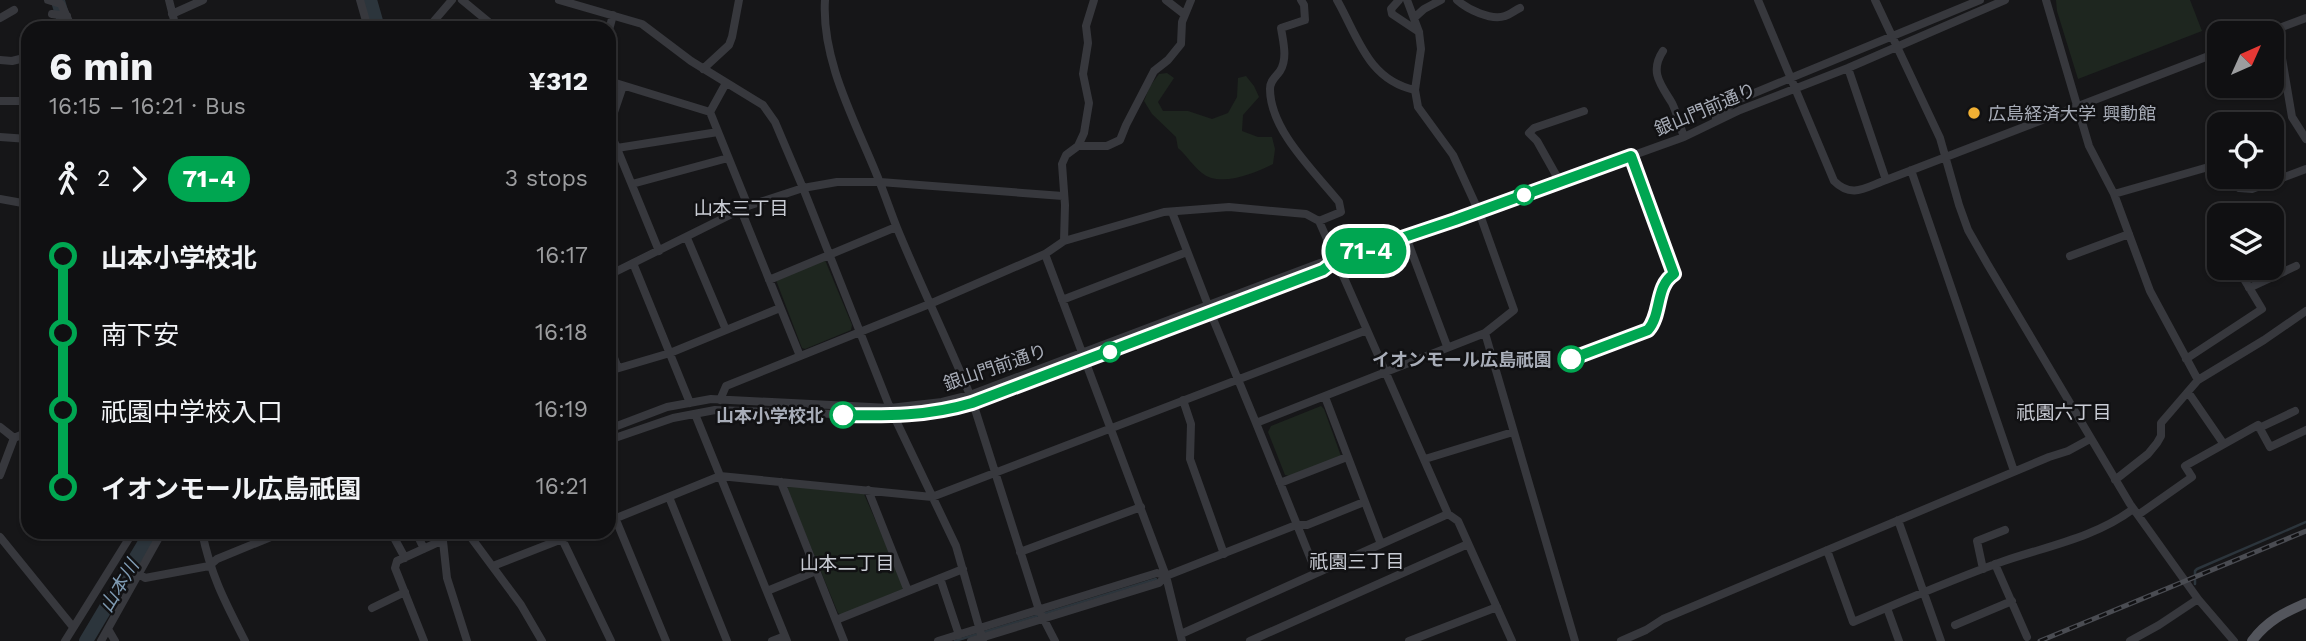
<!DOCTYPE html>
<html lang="en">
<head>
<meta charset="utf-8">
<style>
	body { margin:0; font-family:"Work Sans","Noto Sans JP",sans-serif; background:#19191b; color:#f1f3f6; height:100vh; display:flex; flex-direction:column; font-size:26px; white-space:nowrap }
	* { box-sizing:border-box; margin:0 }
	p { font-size:23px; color:#9c9d9f }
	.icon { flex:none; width:38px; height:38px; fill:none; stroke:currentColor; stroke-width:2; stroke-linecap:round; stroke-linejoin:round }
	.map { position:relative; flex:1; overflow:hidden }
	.side { position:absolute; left:21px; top:21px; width:595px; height:518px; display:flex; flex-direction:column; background:#101012; border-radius:21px; box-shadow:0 2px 5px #0004,0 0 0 2px #303032 }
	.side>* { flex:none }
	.badge { padding:0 14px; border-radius:23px; font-size:24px; line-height:46px }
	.needle { width:46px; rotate:45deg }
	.buttons { position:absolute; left:2207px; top:21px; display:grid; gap:14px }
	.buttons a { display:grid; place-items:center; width:77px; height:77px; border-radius:14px; background:#101012; box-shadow:0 2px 5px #0004,0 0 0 2px #303032; font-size:35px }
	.map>.badge { position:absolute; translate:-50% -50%; box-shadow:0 0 0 4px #fff }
	.legs { display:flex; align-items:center; gap:10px; height:77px; padding:0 28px; font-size:23px }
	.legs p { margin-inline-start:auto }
	.overview { display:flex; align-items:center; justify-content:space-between; height:119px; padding:0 28px }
	h1 { font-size:38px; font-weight:700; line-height:52px }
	ul { padding:0 28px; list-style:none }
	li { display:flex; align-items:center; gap:24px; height:77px; font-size:26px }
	li i { display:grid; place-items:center; width:10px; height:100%; margin:0 9px; background:currentColor }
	li i::after { content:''; width:18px; height:18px; margin:-9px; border:5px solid; border-radius:50%; background:#101012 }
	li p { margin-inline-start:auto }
	li:first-child i { background:linear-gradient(#0000 50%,currentColor 0) }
	li:last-child i { background:linear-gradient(currentColor 50%,#0000 0) }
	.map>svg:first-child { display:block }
	.green { fill:#1e261f }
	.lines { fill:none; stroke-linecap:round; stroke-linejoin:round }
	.stream { stroke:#2c353c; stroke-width:2.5 }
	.river { stroke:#2c353c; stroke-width:14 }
	.minor { stroke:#37383d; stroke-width:8 }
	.major { stroke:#53555c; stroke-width:10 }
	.rail-casing { stroke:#4a4c52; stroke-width:5 }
	.rail { stroke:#111113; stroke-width:2.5; stroke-dasharray:8; stroke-linecap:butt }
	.line-1-casing { stroke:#fff; stroke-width:16 }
	.line-1 { stroke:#00a651; stroke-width:10 }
	.poi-dot { fill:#f2b134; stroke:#111113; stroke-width:2.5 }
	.stop-1-dot { fill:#fff; stroke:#00a651; stroke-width:3.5 }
	.labels { text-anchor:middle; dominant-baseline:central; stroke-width:5; stroke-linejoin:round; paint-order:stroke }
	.street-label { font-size:18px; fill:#a8adb8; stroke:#111113 }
	.poi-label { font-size:18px; fill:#a8adb8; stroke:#111113; text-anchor:start }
	.stop-label { font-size:18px; font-weight:bold; fill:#a8adb8; stroke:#111113; text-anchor:end }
	.neighbourhood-label { font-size:19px; fill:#c9ccd4; stroke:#111113 }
	.water-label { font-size:19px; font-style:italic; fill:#7f9bb3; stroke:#111113 }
</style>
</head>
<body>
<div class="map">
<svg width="2306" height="641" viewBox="0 0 2306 641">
	<rect width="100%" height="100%" fill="#161618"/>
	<path class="green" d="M2056 0H2190L2202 31 2078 79 2057 11Z
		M1167 73 1174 78 1158 102 1163 111H1188L1212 119 1228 113 1237 97 1238 78 1246 76 1254 86 1259 97 1243 115 1242 131 1258 137H1272L1275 149 1273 164C1255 173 1220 188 1202 173 1193 166 1187 156 1178 148L1176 137 1152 114 1144 101 1150 86 1159 74Z
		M825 260 852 325 851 330 805 349 802 348 776 280Z
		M1321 406 1324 409 1341 456 1290 476 1285 475 1268 432 1271 426Z
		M789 486 864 494 904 586 902 590 841 615 838 613 787 489Z"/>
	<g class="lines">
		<path class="stream" d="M2195 584V571L2197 569 2306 522
			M955 641 1156 579"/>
		<path class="river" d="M370 0 378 28
			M58 1 66 28
			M86 641 151 532"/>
		<path class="minor" d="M48 0 61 4 72 28
			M169 0 176 28
			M360 0 368 28
			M462 0 496 28
			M559 0 642 24 691 61 763 105 775 122 803 188 890 408 956 546 983 641
			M825 0C821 63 858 126 880 183 886 198 891 213 897 228 920 284 947 339 970 395
			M1166 0 1184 14
			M1301 0 1304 5 1305 20 1281 28C1283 41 1288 59 1280 71 1276 77 1270 80 1270 89 1270 130 1314 171 1339 202L1341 212 1319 221
			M1337 0C1358 37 1368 80 1415 90
			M1399 0 1391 9 1392 14 1419 32
			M1457 0C1467 9 1491 21 1505 16 1510 15 1515 10 1520 8
			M1758 0 1834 181C1852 199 1866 187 1886 180
			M1875 0 1940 138 1959 205 1968 230 1988 265 2130 504 2198 599 2234 641
			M2046 0 2089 146 2114 194 2150 291 2198 380
			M52 14 67 16
			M172 14 203 0
			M0 18 14 10
			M1414 18 1424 9 1441 0
			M428 28 452 0
			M476 28 484 18
			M2277 29 2292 117 2306 139
			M609 30 613 15
			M2266 33 2306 18
			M1663 51C1649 72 1661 85 1672 103 1677 113 1680 126 1684 137
			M0 60 12 61 28 57
			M1848 68 1886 180 2219 52
			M703 69 729 45 732 37 739 0
			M609 81 710 112 748 206
			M0 101H28
			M710 112 726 83
			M1716 118 1735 101 1980 0
			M609 127 623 86
			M609 129 659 251
			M0 137 28 139
			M1078 146H1107L1120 140 1126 125 1154 71 1168 60 1181 44 1182 22 1191 0
			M617 148 718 132
			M1911 170 2014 471
			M2237 177 2239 188 2252 189 2306 169
			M1560 182 1537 141 1529 133 1534 128 1584 111
			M632 184 728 158
			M2114 194 2219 164
			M0 199 28 204
			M741 210 800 356
			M1172 212 1208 305
			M1406 237 1447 346
			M687 238 726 330
			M1064 241 1065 205 1062 164 1066 155 1078 146 1084 133 1089 103 1083 74 1088 43 1086 26 1094 0
			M1045 254 1166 576 1182 641
			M2070 256 2129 234
			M633 263 690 403
			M609 275 748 206 803 188 837 182H880L1063 196
			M769 280 896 227
			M2249 288 2296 266
			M1062 300 1187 252
			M1211 314 1256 423
			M1485 333 1575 641
			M609 345 618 368
			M2186 359 2262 309 2241 274
			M609 371 670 353 780 308
			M2188 392 2223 443
			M1325 397 1381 544
			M720 400 726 386 932 303 1045 254 1064 241 1164 212 1229 207 1306 214 1319 221 1448 514 1458 521 1512 641
			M1183 400 1191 424 1190 459 1224 554
			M973 403 1039 610 1055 641
			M695 414 787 641
			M0 427 14 438
			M2259 428 2295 411
			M609 429 667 407 711 399 890 408 942 402 970 395 1320 263 1336 260 1406 237 1684 137 1740 110 1848 68 2005 0
			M609 440 673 418 715 410 894 416 947 410 1013 388 1323 270 1334 262
			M1425 459 1513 432
			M0 475 14 438 28 432
			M2115 480 2148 454 2157 443 2161 436V423L2198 380 2264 340 2306 311
			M781 482 844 641
			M1280 483 1347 457
			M868 490 908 591
			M669 497 727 641
			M609 503 666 641
			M2138 515 2192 477 2185 466 2258 425 2270 447 2306 430
			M1898 520 1941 641
			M609 521 720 476 932 497 1367 330
			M202 532C211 576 225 602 245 641
			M391 532 405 558
			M416 532 424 549
			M442 532 447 578 467 641
			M467 532 521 605 542 641
			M0 537 73 627
			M562 539 611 641
			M1827 550 1853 622C1903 601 1953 579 2004 561 2048 546 2096 537 2133 509
			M1020 552 1141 507
			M1995 564 2027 637
			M493 566 580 532
			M1983 569 1977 541 2005 530
			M1316 572 1256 423 1485 333 1514 310 1479 212 1453 155 1418 107 1415 90 1421 49 1419 32 1407 0
			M139 574 145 578 209 566 217 559 283 532
			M940 578 959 635
			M767 591 816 571
			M372 608 405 592
			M1887 608 1899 641
			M836 620 963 569
			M1955 625 2012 601
			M108 629 115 641
			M1181 634 1448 514
			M65 641 133 532
			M101 641 162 532
			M424 641 395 568 397 561 443 540
			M772 641 785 636
			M938 641 1157 573 1166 576
			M971 641 1159 583 1166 576 1296 525H1307L1364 502
			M1250 641 1468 544
			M1409 641 1497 607
			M1621 641 1646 630 1663 619 2049 457 2068 451 2090 439
			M2130 641 2159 625 2198 599"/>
		<path class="major" d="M2252 641C2267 621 2283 613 2306 603"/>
		<g class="rail-casing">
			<path id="rail" d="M2040 641 2306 531"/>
		</g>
		<use href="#rail" class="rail"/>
	</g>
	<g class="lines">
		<g class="line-1-casing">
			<path id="line-1" d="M843 415C888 416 929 416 972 403L1323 270 1336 260 1455 220 1631 156 1674 274C1655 286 1662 314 1648 330L1571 359"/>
		</g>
		<use href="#line-1" class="line-1"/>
	</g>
	<circle class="poi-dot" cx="1974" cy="113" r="7"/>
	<g class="stop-1-dot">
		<circle cx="1524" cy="195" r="9"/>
		<circle cx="1110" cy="352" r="9"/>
		<circle cx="1571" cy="359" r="12"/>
		<circle cx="843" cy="415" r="12"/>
	</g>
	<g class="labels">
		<g class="street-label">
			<text transform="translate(1705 109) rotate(-23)">銀山門前通り</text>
			<text transform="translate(995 367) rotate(-19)">銀山門前通り</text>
		</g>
		<g class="poi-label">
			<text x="1988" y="113">広島経済大学 興動館</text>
		</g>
		<g class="stop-label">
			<text x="1552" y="359">イオンモール広島祇園</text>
			<text x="824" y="415">山本小学校北</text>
		</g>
		<g class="neighbourhood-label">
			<text x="741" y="208">山本三丁目</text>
			<text x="2064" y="412">祇園六丁目</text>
			<text x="1357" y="561">祇園三丁目</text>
			<text x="847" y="563">山本二丁目</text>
		</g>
		<g class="water-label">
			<text transform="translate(119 586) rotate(-59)">山本川</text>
		</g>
	</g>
</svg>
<div class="buttons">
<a><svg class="needle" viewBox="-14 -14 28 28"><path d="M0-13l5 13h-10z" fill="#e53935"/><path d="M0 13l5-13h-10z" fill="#9c9d9f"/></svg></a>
<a><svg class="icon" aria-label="locate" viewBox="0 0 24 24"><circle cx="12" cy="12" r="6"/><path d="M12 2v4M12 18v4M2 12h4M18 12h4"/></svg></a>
<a><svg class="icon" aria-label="layers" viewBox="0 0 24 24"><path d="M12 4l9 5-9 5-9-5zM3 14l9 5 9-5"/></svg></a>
</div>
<b class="badge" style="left:1366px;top:251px;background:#00a651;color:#fff">71-4</b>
<section class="side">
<div class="overview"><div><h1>6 min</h1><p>16:15 – 16:21 · Bus</p></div><b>¥312</b></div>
<div class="legs"><svg class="icon" aria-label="walk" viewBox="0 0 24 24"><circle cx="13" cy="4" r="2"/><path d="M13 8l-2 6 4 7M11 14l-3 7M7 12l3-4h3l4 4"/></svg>2<svg class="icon" aria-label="forward" viewBox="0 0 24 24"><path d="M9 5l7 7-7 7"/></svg><b class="badge" style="background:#00a651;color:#fff">71-4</b><p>3 stops</p></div>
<ul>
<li><i style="color:#00a651"></i><b>山本小学校北</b><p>16:17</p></li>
<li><i style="color:#00a651"></i><span>南下安</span><p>16:18</p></li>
<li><i style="color:#00a651"></i><span>祇園中学校入口</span><p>16:19</p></li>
<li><i style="color:#00a651"></i><b>イオンモール広島祇園</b><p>16:21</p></li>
</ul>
</section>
</div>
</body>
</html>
